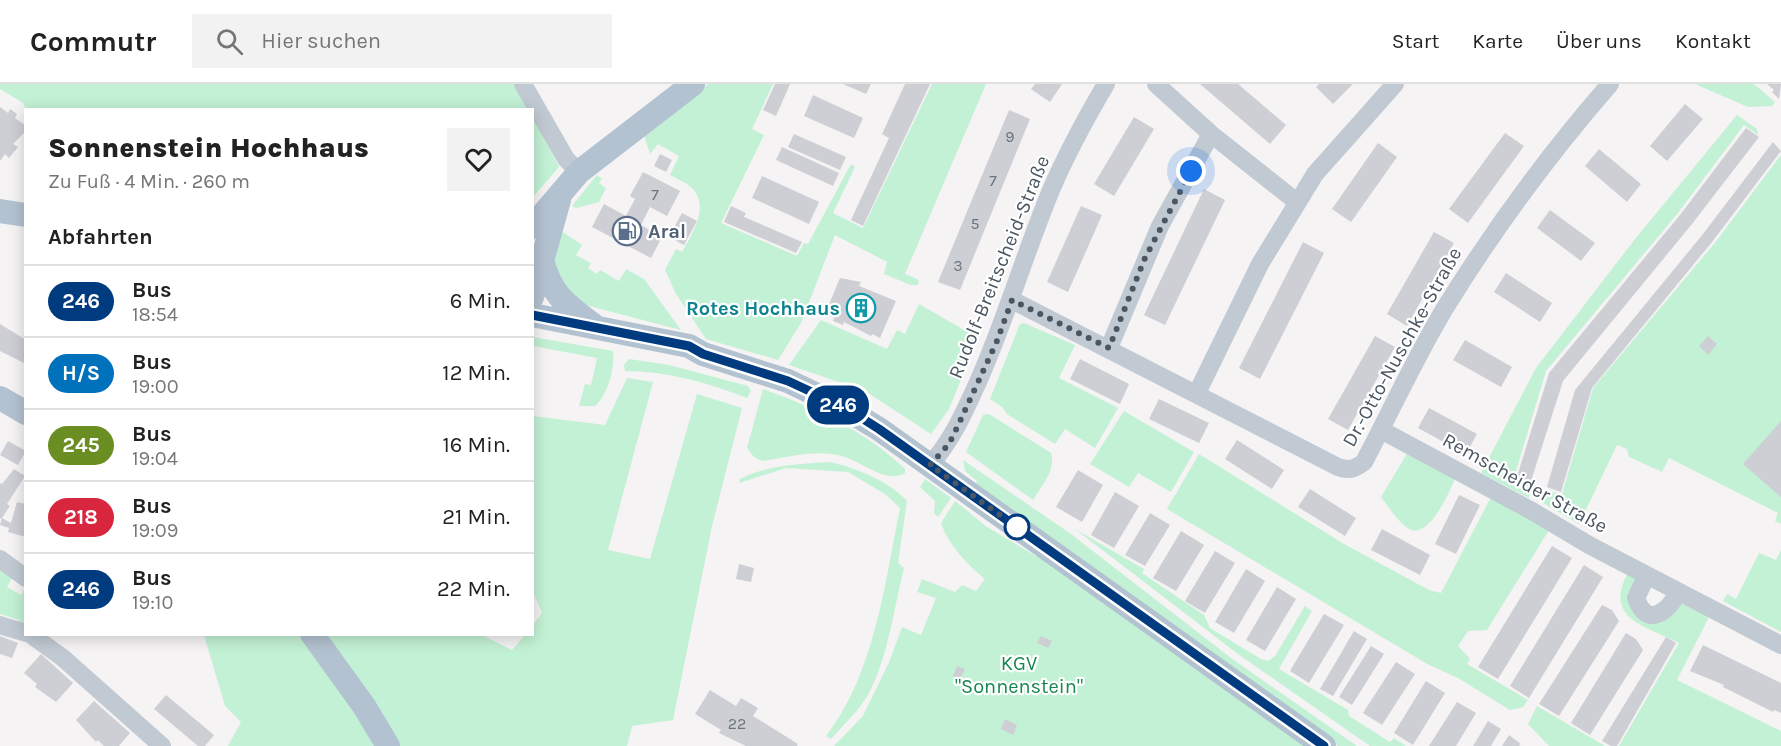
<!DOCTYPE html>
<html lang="de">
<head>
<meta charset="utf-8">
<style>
	body { margin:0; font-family:Karla,sans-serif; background:#f2f2f2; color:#222; height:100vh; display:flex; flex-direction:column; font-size:22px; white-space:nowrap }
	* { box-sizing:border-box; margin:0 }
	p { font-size:20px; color:#767676 }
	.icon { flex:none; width:33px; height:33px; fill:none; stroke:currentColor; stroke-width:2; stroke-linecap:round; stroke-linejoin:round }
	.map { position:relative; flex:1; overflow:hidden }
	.sheet { position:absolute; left:24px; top:24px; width:510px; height:528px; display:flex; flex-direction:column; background:#fff; border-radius:0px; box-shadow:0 3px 15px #0003 }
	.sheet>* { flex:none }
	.badge { padding:0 12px; border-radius:20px; font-size:21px; line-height:39px }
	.you { position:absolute; width:30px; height:30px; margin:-15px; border:4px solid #fff; border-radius:50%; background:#1a73e8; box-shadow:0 0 0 9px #1a73e833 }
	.map>.badge { position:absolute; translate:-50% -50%; box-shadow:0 0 0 3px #fff }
	h2 { padding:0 24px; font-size:22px; line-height:54px }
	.round { display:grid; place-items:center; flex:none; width:63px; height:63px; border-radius:0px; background:#f2f2f2 }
	.overview { display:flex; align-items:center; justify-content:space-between; height:102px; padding:0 24px }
	h1 { font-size:28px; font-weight:800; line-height:45px }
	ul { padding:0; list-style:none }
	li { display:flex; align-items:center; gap:18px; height:72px; padding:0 24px; border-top:2px solid #e0e0e0 }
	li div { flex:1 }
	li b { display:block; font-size:22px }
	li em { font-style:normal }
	li .badge { min-width:66px; font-weight:700; text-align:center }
	header { display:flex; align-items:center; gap:36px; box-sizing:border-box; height:84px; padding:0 30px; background:#fff; border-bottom:2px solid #e0e0e0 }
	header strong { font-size:28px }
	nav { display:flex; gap:33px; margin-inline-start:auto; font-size:21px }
	.search { width:420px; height:54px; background:#f2f2f2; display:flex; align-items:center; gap:15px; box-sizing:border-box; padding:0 21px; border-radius:0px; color:#767676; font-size:22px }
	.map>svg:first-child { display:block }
	.green { fill:#c3f1d5 }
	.building { fill:#cdcfd5 }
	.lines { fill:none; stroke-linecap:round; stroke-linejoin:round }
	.minor { stroke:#c1cad2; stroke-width:18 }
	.major { stroke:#b3c2d1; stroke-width:24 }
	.line-casing { stroke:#fff; stroke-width:14 }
	.line { stroke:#003b80; stroke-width:9 }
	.walk { stroke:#4a5661; stroke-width:6; stroke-dasharray:0 10.8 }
	.stop-dot { fill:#fff; stroke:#003b80; stroke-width:3 }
	.labels { text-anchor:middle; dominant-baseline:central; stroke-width:4.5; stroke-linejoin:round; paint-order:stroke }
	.number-label { font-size:16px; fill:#6b747e }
	.service-label { font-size:20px; font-weight:bold; fill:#4e5e75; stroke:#fff; text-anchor:start }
	.street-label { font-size:20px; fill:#4a5661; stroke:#fff }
	.culture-label { font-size:20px; font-weight:bold; fill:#0d838f; stroke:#fff; text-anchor:end }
	.park-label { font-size:20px; fill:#17864f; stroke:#fff }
</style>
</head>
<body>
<header>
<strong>Commutr</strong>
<div class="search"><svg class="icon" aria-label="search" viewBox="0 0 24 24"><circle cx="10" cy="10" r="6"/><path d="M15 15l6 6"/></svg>Hier suchen</div>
<nav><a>Start</a><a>Karte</a><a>Über uns</a><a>Kontakt</a></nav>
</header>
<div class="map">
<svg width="1781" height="662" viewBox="0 0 1781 662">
	<rect width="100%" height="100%" fill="#f5f3f3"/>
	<path class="green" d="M0 0H514L528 25 26 26 23 19 0 5Z
		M708 0H773L752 45 764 51 721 139 797 172 804 159 808 160 851 80 855 83 833 129 863 144 932 0H986L905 190 919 196 918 201H911L884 190 887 178 835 151 801 239 778 276 706 255 676 210 665 186 676 165 682 168C692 151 711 121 691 103 685 98 677 95 670 91L679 72 658 60 650 70 644 51Z
		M1695 0H1754L1775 18 1772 22 1748 23Z
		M1737 31 1757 45 1758 51 1744 41 1678 129 1546 287 1513 397 1529 404V414L1481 389 1536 284 1635 155Z
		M533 34 559 83 533 113Z
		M1781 71V440L1775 437 1778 429 1669 374 1662 388 1629 373 1627 365 1617 361 1579 440 1543 419 1548 407 1562 410 1593 304 1714 160Z
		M597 91 602 95 599 99 606 104 599 118 576 124 572 122Z
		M563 148 582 161 576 171 591 179 588 184 597 190 600 186 619 197 626 185 644 195 681 246 589 222 577 215 553 187 557 149Z
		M919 220 978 254 949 325 931 350 865 307 789 281 821 236 887 265 897 246 905 250Z
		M1024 239 1075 261 1059 294 1118 324 1095 364 1065 345 1055 360 1007 330 1002 323 990 315 1020 240Z
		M533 253 613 267C615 284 608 311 595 322H579L585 300 591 301 597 274 533 262Z
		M629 275 669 281 748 302 751 307 747 314C709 299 666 287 625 287L624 281Z
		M627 294 653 298 608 466 650 475 697 310 742 324 712 442 673 636 632 642 627 662H399L325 551H482L512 566 525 551 532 550 533 541 542 529 533 508V332L605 341Z
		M763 305C813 323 866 347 905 385V389C886 400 864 379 845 373 820 364 788 373 762 377L754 373 747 364Z
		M1124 327 1194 368 1171 408 1138 389 1129 403 1090 380Z
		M989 330 1051 369C1056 387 1042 401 1033 416L966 368 983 331Z
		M1408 368 1455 395C1449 408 1428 460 1406 443 1396 435 1389 423 1381 413Z
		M1199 370 1344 460 1429 506 1441 509 1491 413 1549 446 1487 546 1468 547 1458 562 1470 575 1467 580 1528 616 1523 623 1510 626 1458 594 1429 581 1167 425Z
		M963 376 1071 450 1231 574 1357 662H1338L975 400 977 397 965 387Z
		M830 378C856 384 889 397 907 417L898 479 904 484C894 523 889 568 871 605 862 624 845 639 831 655L826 652C874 591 885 499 900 424L885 410 848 388 786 384 739 399 740 395C768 381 800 380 830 378Z
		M925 395 951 414 938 433 934 429 935 417 920 403Z
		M955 417 987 443 1036 472 1045 473 1306 662H834L863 632 890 576 902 543 921 551 936 514 917 508 922 495 955 508 962 501 976 507 985 495C967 480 949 462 941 439Z
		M1075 445 1144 485 1142 489 1204 531 1210 544 1261 575 1268 577 1275 572 1305 522 1312 527 1279 585 1348 626 1349 632 1390 658 1394 654 1406 662H1370L1238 570Z
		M1781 466V548L1723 517 1727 510 1736 515 1759 469 1776 476Z
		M0 485 12 494 7 503 21 511 25 504V539L18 541 19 536 0 530Z
		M1628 489 1637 494 1640 529 1679 517 1710 531 1677 596 1781 647V662H1619L1679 559C1648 543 1602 535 1628 489Z
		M204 551H299L315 569 378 662H228L241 638 225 622Z
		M1537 622 1605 662H1549L1528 640Z"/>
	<path class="building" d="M775 0H790L776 32 763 26Z
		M843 0H871L866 10Z
		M905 0H930L863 142 851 136 889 54 882 50Z
		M1035 0H1062L1050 18 1031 5Z
		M1200 0H1238L1286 41 1270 60Z
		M1319 0H1353L1333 20 1316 3Z
		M1767 0H1781L1779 15 1772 8 1774 6Z
		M813 11 863 34 854 54 804 32Z
		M1685 20 1703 35 1667 77 1650 62Z
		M0 23 8 29 10 25 17 30 15 34 26 42V47L13 60 18 63 9 74 5 70 0 77Z
		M1009 26 1030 35 960 206 938 198Z
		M1134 33 1154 45 1114 112 1094 100Z
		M1746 44 1759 53 1692 140 1563 297 1530 400 1516 396 1549 289 1680 131Z
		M1505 49 1524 62 1468 139 1449 125Z
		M794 50 846 73 840 86 788 63Z
		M1773 58 1781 67 1712 158 1592 304 1561 408 1547 403 1575 306 1703 150Z
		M1378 59 1397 73 1351 138 1332 125Z
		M782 63 839 89 833 102 776 76Z
		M1599 65 1641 100 1627 118 1585 82Z
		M660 70 672 76 666 88 654 82Z
		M643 88 680 107 667 132 650 123 641 141 662 153 651 174 592 143 604 120 626 132 635 115 630 112Z
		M762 92 819 118 809 140 752 114Z
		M1204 105 1225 116 1165 241 1144 231Z
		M731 122 746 129 744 133 802 158 796 169 724 138Z
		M1081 122 1102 131 1068 208 1047 198Z
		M1550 126 1595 159 1581 177 1537 144Z
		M682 129 697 137 684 161 669 153Z
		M1434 148 1454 159 1407 242 1387 230Z
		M1303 158 1324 169 1260 295 1239 284Z
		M1506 189 1552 219 1540 238 1494 208Z
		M840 194 861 198 859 202 896 217 880 254 872 250 871 252 844 238 843 241 833 237 834 234 825 230Z
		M0 240 26 256V280L0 267Z
		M1375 252 1395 263 1348 346 1328 335Z
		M1708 252 1717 260 1708 271 1699 262Z
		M1465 256 1512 283 1501 303 1453 276Z
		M1080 275 1129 300 1120 320 1070 295Z
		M1159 315 1209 339 1199 359 1149 335Z
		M1429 324 1477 350 1466 370 1418 344Z
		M1781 337V413L1743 380Z
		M1237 356 1284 386 1272 405 1225 375Z
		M8 357 26 367 18 381 0 371Z
		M14 385 25 392 7 420 10 422 2 434 11 439 17 418 26 420V453L8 448 9 444 0 441 2 434 0 435V399L2 400Z
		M1078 386 1103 401 1082 438 1056 423Z
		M1310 405 1356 434 1345 452 1298 423Z
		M1115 408 1139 422 1114 464 1091 451Z
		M1459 411 1480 421 1456 470 1435 460Z
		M1150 429 1170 441 1145 482 1125 471Z
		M1382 445 1430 471 1420 491 1371 466Z
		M1181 447 1204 461 1176 507 1153 494Z
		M1552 462 1572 474 1498 595 1478 583Z
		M1215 467 1235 479 1205 529 1185 517Z
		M739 480 754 484 751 498 736 495Z
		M1584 481 1603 493 1529 614 1510 602Z
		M1246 485 1265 497 1234 549 1215 538Z
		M1277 503 1296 515 1265 567 1246 556Z
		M1602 521 1612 526 1619 537 1559 632 1539 620Z
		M1324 530 1344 541 1309 599 1290 587Z
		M1354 547 1367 555 1333 612 1320 605Z
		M1626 549 1636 555 1643 566 1590 651 1571 639Z
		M0 552 18 559 12 574 0 570Z
		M1041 552 1052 557 1048 564 1037 559Z
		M1666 553 1676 559 1617 662H1611L1602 657Z
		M1703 561 1781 599V629L1774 626 1773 628 1723 603 1724 601 1690 587Z
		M1371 562 1384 570 1352 621 1339 613Z
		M41 570 73 599 56 618 35 603 37 600 24 589Z
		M1396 578 1415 590 1382 641 1363 629Z
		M957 582 965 585 960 595 953 592Z
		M1426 597 1445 609 1413 661 1394 649Z
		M710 606 736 622 741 614 758 624 753 632 798 660 797 662H746L719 649 721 646 695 630Z
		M166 611 214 651 205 662H198L154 625Z
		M94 617 130 649 119 662H104L98 656 96 658 76 636Z
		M1457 618 1476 629 1456 662H1429Z
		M1005 635 1017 641 1013 651 1001 645Z
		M1488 637 1501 645 1491 662H1473Z
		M1509 651 1521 660 1519 662H1502Z"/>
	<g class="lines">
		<path class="minor" d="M523 0 566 75 579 88
			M1156 0 1211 50 1297 118
			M1012 216 1338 383C1349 387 1355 385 1364 378 1391 327 1415 274 1445 224 1494 145 1549 70 1610 0
			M1109 264 1160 142 1211 50
			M1197 309 1260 180 1315 90 1395 0
			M1381 346 1532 427 1589 461 1781 561
			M930 381C952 356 964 329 978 298 1006 235 1025 169 1051 106 1067 69 1086 34 1106 0
			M0 475 26 494
			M1647 491 1636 514C1647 545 1668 528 1678 508
			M0 541 26 549
			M30 550 63 574 162 662"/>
		<path class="major" d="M0 127 26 131
			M532 143 579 88 693 0
			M542 176C551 210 565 220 592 240
			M532 213 559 116
			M532 231 689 262 703 270 788 297 846 325 879 345 1324 662
			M0 314 26 329
			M312 550 364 622 388 662"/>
	</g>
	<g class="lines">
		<g class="line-casing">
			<path id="line" d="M532 231 689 262 703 270 788 297 846 324 879 345 1324 662"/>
		</g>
		<use href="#line" class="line"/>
		<path class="walk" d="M1017 443 930 381 949 360 955 348 997 257 1012 216 1109 264 1145 174 1191 87"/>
	</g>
	<defs>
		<g id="fuel-ring" transform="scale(1.5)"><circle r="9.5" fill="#fff" stroke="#5c6f8a" stroke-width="1.5"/><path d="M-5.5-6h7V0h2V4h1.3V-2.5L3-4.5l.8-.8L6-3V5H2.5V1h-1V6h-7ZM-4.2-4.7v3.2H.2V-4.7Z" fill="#5c6f8a"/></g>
		<g id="building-ring" transform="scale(1.5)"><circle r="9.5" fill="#fff" stroke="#0f9aa8" stroke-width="1.5"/><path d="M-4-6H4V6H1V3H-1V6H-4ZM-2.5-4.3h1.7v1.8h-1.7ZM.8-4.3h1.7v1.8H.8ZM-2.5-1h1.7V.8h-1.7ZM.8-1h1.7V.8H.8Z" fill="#0f9aa8"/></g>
	</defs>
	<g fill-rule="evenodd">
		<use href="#fuel-ring" x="627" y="147"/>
		<use href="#building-ring" x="861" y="224"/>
	</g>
	<circle class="stop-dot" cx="1017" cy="443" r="12"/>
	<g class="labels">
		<g class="number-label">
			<text x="1010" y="52">9</text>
			<text x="993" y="96">7</text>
			<text x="655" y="110">7</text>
			<text x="975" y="139">5</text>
			<text x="958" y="181">3</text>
			<text x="737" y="639">22</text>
		</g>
		<g class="service-label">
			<text x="648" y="147">Aral</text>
		</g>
		<g class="street-label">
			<text transform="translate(999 183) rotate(-68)">Rudolf-Breitscheid-Straße</text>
			<text transform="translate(1402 263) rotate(-61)">Dr.-Otto-Nuschke-Straße</text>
			<text transform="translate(1525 399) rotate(29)">Remscheider Straße</text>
		</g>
		<g class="culture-label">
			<text x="840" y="224">Rotes Hochhaus</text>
		</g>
		<g class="park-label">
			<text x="1019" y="579">KGV<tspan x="1019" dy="23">"Sonnenstein"</tspan></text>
		</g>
	</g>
</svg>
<div class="you" style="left:1191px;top:87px"></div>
<b class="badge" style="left:838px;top:321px;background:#003b80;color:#fff">246</b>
<section class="sheet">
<div class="overview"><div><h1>Sonnenstein Hochhaus</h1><p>Zu Fuß · 4 Min. · 260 m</p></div><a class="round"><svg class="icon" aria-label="heart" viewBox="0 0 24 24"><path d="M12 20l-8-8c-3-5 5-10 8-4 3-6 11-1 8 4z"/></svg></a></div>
<h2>Abfahrten</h2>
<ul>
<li><span class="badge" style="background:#003b80;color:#fff">246</span><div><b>Bus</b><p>18:54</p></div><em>6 Min.</em></li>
<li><span class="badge" style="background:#0072bc;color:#fff">H/S</span><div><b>Bus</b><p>19:00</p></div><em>12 Min.</em></li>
<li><span class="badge" style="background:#6b8e23;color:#fff">245</span><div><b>Bus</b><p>19:04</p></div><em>16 Min.</em></li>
<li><span class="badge" style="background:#d7263d;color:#fff">218</span><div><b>Bus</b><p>19:09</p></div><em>21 Min.</em></li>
<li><span class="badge" style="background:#003b80;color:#fff">246</span><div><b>Bus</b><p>19:10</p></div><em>22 Min.</em></li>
</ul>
</section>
</div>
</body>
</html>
